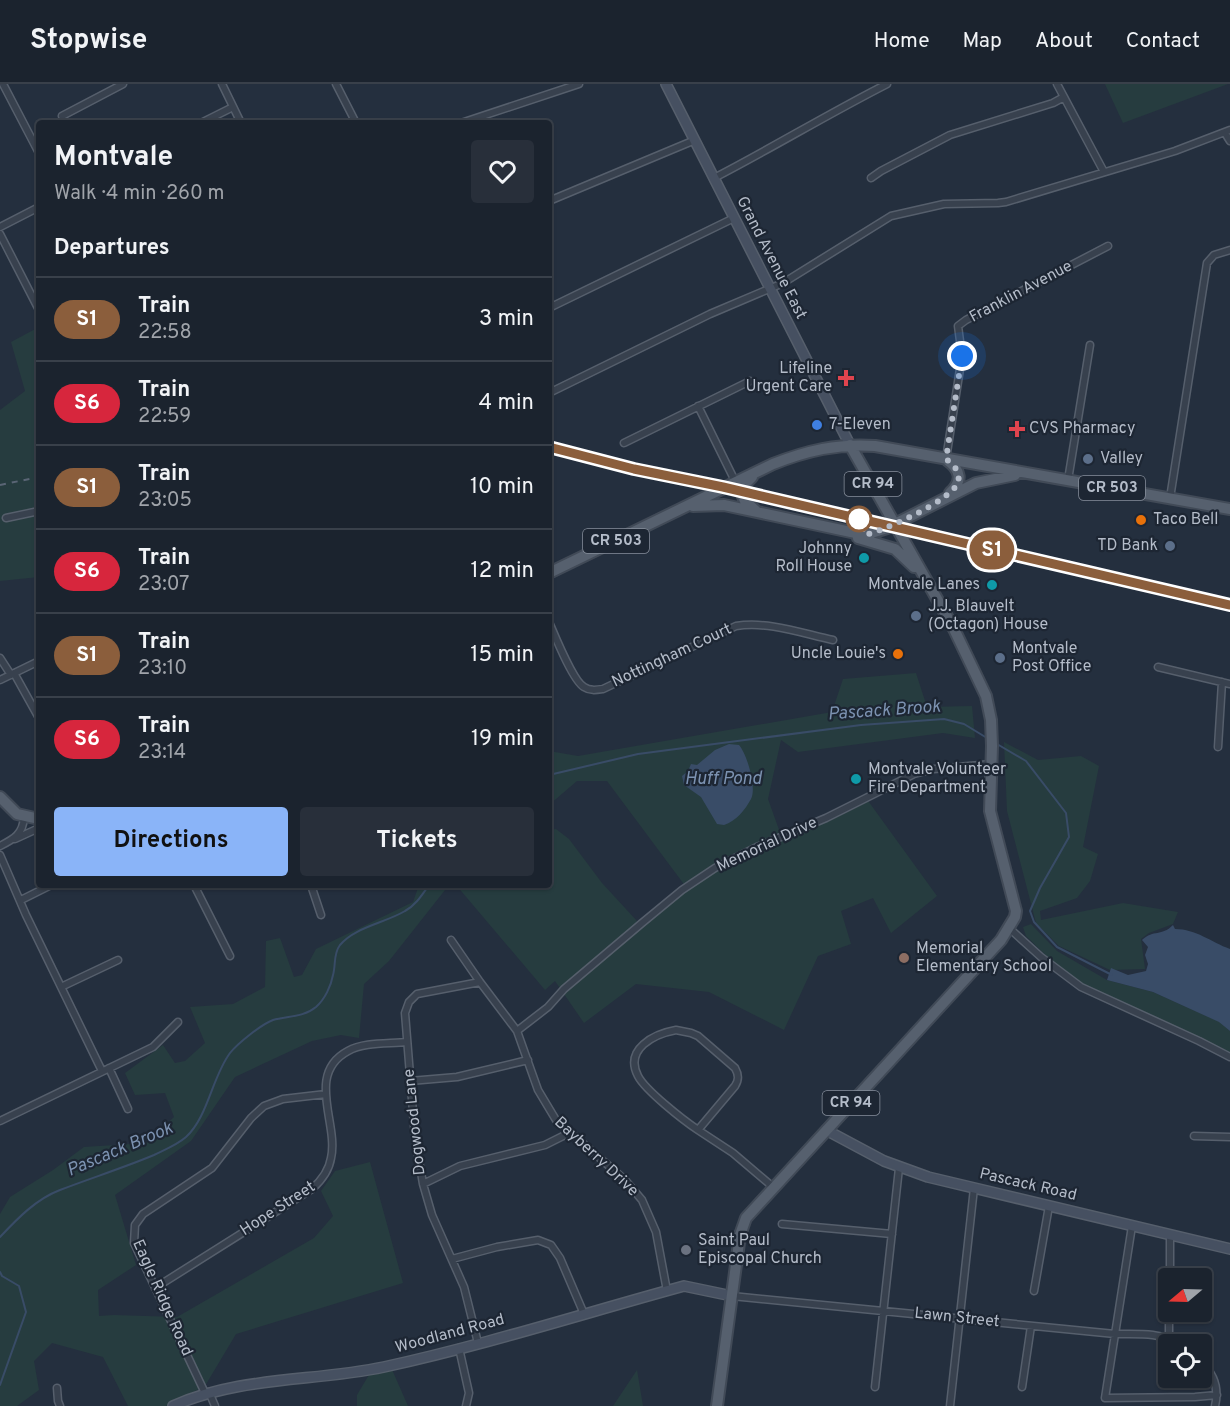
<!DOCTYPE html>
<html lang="en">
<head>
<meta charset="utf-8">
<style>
	body { margin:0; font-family:Overpass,sans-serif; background:#282f3a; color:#f1f3f6; height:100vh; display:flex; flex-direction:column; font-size:22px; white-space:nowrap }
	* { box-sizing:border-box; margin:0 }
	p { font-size:20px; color:#a0a4aa }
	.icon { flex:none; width:33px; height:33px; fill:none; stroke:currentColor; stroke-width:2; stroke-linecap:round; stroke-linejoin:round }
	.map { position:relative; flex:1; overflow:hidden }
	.sheet { position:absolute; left:36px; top:36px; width:516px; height:768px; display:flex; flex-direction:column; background:#1b232e; border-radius:6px; box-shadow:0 2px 4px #0004,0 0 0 2px #39404a }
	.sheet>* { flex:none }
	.badge { padding:0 12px; border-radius:20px; font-size:21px; line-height:39px }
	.needle { width:39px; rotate:251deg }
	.controls { position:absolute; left:1158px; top:1184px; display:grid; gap:12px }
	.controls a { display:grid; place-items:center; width:54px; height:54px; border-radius:6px; background:#1b232e; box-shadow:0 2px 4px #0004,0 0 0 2px #39404a; font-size:30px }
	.you { position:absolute; width:30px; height:30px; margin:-15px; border:4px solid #fff; border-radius:50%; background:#1a73e8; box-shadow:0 0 0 9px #1a73e833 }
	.map>.badge { position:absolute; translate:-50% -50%; box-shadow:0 0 0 3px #fff }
	h2 { padding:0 18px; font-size:22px; line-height:54px }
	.round { display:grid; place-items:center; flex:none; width:63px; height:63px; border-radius:6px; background:#282f3a }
	.summary { display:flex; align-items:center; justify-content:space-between; height:102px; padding:0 18px }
	h1 { font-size:28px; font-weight:700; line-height:45px }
	.button { display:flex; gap:12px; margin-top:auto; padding:12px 18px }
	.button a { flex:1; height:69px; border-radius:6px; background:#8ab4f8; color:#111; font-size:24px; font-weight:700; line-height:69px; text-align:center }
	.button a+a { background:#282f3a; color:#f1f3f6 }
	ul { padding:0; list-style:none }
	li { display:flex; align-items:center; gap:18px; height:84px; padding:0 18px; border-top:2px solid #39404a }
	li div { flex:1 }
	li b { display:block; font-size:22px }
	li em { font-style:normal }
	li .badge { min-width:66px; font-weight:700; text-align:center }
	header { display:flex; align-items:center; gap:36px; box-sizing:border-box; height:84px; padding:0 30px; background:#1b232e; border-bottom:2px solid #39404a }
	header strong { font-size:28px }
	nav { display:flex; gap:33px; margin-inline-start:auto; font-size:21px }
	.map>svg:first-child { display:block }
	.green { fill:#263c3f }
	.water { fill:#394c67 }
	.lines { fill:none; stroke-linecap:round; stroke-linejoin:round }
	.stream { stroke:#394c67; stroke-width:2 }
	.street-casing { stroke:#565f6c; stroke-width:9 }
	.secondary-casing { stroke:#565f6c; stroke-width:12 }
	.primary-casing { stroke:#414a57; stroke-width:14 }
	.street { stroke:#38414e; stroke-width:6 }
	.secondary { stroke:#465061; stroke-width:9 }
	.primary { stroke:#56606e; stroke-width:10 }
	.rail { stroke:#5a6575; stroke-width:2; stroke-dasharray:6 6; stroke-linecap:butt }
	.line-casing { stroke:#fff; stroke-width:14 }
	.line { stroke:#8b5e3c; stroke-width:9 }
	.walk { stroke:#b4bcc9; stroke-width:6; stroke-dasharray:0 10.8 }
	.health-dot { fill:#e0444e; stroke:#1d2633; stroke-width:2 }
	.shop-dot { fill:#3f7fe0; stroke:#1d2633; stroke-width:2 }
	.service-dot { fill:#5c6f8a; stroke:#1d2633; stroke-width:2 }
	.stop-dot { fill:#fff; stroke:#8b5e3c; stroke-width:3 }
	.food-dot { fill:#e8710a; stroke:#1d2633; stroke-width:2 }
	.culture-dot { fill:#0f9aa8; stroke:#1d2633; stroke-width:2 }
	.education-dot { fill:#8d6e63; stroke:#1d2633; stroke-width:2 }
	.worship-dot { fill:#6b7280; stroke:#1d2633; stroke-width:2 }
	.labels { text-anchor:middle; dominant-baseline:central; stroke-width:4.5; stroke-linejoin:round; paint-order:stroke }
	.shield { fill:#1d2633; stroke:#878f9c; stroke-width:1.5 }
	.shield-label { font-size:15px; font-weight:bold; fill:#b4bcc9 }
	.street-label { font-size:16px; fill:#b4bcc9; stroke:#1d2633 }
	.poi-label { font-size:16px; fill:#b4bcc9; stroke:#1d2633; text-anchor:start }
	.water-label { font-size:18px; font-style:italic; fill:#7c92b1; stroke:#1d2633 }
</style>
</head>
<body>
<header>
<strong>Stopwise</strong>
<nav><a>Home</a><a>Map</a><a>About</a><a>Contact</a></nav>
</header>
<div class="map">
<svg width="1230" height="1322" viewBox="0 0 1230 1322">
	<rect width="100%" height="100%" fill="#242f3e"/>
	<path class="green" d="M1105 0H1228L1123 39Z
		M39 243V493L0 497V326L25 307 11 258Z
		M916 589 927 623 972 622 975 654 943 649 798 668 781 656 768 715 782 754 866 714 937 812 891 849 873 814 841 827 851 860 818 872 784 946 709 908 636 900 584 939 555 897 545 906 456 801H549V746L556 745 569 755 602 799 637 837 623 853 686 803 607 697H577L549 721V667L578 672 832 628 843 595Z
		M1004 658 1038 676 1081 672 1099 682 1083 763 1098 770 1090 797 1077 814 1040 827 1041 836 1123 819 1178 828 1173 840 1149 849 1141 855 1145 885 1110 886 1059 862 1036 839 1007 727Z
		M419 801H449L389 877 364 900 359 954 341 951 312 957 235 993 191 1057 115 1111 136 1181 98 1206 99 1232 114 1231 177 1233 314 1154 333 1132 321 1107 335 1087 370 1078 403 1199 236 1250 205 1302 166 1322H128L103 1273 52 1259 34 1277 39 1306 17 1322H0V1130L10 1113 53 1086 84 1063 146 1059 174 1033 165 1009 135 1011 125 989 163 961 175 979 185 977 205 959 190 923 233 920 265 903 266 857 280 854 294 893 302 891 316 865 413 818Z
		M1031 840 1057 867 1107 896 1153 908 1220 938 1230 947V969L1180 944 1088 904 1064 889 1026 852 1023 843Z
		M390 1281 408 1322H357V1311L373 1284Z
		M637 1286 643 1322H613Z"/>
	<path class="water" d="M729 660 739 661C747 670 757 704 751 715 745 726 736 737 724 741L717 740 701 713 684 701 682 692 688 687 691 680 697 681 715 666Z
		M1173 841 1175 845C1196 845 1211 858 1230 865V947L1219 938 1153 908 1107 896 1111 884 1128 891 1146 887 1148 880 1145 871 1148 863 1142 856C1154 845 1161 853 1173 841Z"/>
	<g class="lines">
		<path class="stream" d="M997 660 1026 677 1066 729 1069 753 1040 804 1030 827 1034 838 1057 863 1112 891
			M549 691 638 670 861 641 944 635 964 640 987 654
			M0 1153C17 1135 36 1115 60 1106 91 1094 123 1084 154 1071 164 1066 177 1061 186 1053 208 1033 212 993 230 969 238 959 262 940 273 936 288 932 304 933 316 923 325 915 331 902 333 891 336 881 333 870 340 861 355 843 385 839 405 827 416 821 422 811 429 801
			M0 1188 2 1192 19 1202 26 1228 0 1301"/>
		<g class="street-casing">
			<path id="street" d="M3 0 39 69
				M222 0 241 39
				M336 0 356 39
				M1057 0 1104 88
				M62 32 123 0
				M201 39 233 23
				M461 39 579 0
				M1225 49 1230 57
				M714 94C772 64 828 30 887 0
				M871 94 881 87 950 51 1053 19 1064 13
				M549 117 695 56
				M0 143 39 123
				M0 150 39 226
				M549 224 734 134
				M549 309 710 230 783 199 891 132 944 120 998 119 1006 118 1175 67 1230 46
				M698 322 735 397
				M624 359 750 297
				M946 375 962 272 958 242 966 236 1108 162
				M1068 396 1090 261
				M1170 414 1207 179 1214 171 1230 166
				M6 434 39 427
				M549 538C555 552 573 597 584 603 590 607 596 606 603 605L736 542C768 537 801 549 833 556
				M0 574 11 591
				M1158 583 1230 600
				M14 589 39 634
				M0 596 39 577
				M1218 663 1222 598
				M15 755 39 744
				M0 762C14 755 23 750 24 733
				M0 771 26 831 102 987
				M194 801 230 872
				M311 801 321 831
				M21 816 51 801
				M1009 844 1041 873 1081 903 1199 957 1230 973
				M451 856 480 898 517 947 538 1006 556 1036 625 1096 642 1116 656 1148 667 1207
				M61 903 118 876
				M676 946 691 949 698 952 735 984C739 991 739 996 735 1002L698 1046C683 1036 645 1006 638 992 624 965 654 950 676 946Z
				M517 947 548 923 564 905 642 839 682 806 715 784 757 763 826 734 914 690 934 685 992 680
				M109 984 128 1025
				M410 997 457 993 528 976
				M0 1037 153 963 178 938
				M698 1046 733 1069 773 1103
				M1194 1052 1230 1053
				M423 1100 460 1082 545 1061 569 1049
				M782 1140 892 1150
				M1132 1142 1105 1314 1195 1313 1217 1311
				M452 1175 497 1163 538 1156 551 1161 560 1174 584 1230
				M1170 1194V1151
				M155 1204 312 1105C322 1096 329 1087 331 1074 339 1040 305 990 348 967 364 958 388 960 407 958
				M1034 1207 1049 1122
				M732 1212 1115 1250C1138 1250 1160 1248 1180 1260
				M1169 1254V1227
				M478 1259 464 1203 432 1131 423 1100 415 1053 405 929 409 918 417 910 480 898
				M459 1264 469 1309 466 1322
				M1202 1279C1215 1291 1219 1305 1215 1322
				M875 1303 899 1084
				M1022 1303 1031 1242
				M57 1304 58 1317 60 1322
				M209 1308 215 1322
				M205 1309 134 1159 135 1141 143 1130 212 1084 251 1034 264 1022 283 1015 326 1010
				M950 1322 974 1104"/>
		</g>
		<g class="secondary-casing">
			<path id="secondary" d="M666 0 850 361
				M826 1046 884 1077 928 1093 1230 1165
				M173 1322C240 1292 313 1298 384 1283 485 1261 585 1229 684 1202L732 1212"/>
		</g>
		<g class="primary-casing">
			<path id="primary" d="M947 376C961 386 963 397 950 409
				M752 393 743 402 741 408 745 417 756 427
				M693 422 724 421 865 451 887 444 976 399 1015 391
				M858 454 895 465 914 483
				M549 489 773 380C806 367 838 359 875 362L1230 425
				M0 713 17 730 39 735
				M717 1322 740 1151 746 1134 1001 856 1015 833 1016 827 990 727 992 662 991 636 986 612 954 545 850 361"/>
		</g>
		<use href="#street" class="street"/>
		<use href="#secondary" class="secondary"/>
		<use href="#primary" class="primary"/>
		<path class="rail" d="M549 363 634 385 723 403 1230 521
			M0 401 39 393"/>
	</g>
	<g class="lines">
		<g class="line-casing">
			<path id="line" d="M549 363 634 385 723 403 1230 521"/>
		</g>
		<use href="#line" class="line"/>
		<path class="walk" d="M859 435 865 451C883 447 953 416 958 398 961 387 953 381 946 375L962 272"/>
	</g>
	<g class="health-dot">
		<path d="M843 285h6v6h6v6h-6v6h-6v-6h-6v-6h6z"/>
		<path d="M1014 336h6v6h6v6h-6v6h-6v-6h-6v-6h6z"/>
	</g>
	<circle class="shop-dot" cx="817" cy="341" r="6"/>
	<g class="service-dot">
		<circle cx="1088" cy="375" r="6"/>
		<circle cx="1170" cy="462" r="6"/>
		<circle cx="916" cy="532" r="6"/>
		<circle cx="1000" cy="574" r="6"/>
	</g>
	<circle class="stop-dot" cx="859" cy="435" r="12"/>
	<g class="food-dot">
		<circle cx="1141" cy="436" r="6"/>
		<circle cx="898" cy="570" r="6"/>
	</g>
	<g class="culture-dot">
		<circle cx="864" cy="474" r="6"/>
		<circle cx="992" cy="501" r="6"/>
		<circle cx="856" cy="695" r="6"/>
	</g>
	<circle class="education-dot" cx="904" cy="874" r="6"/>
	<circle class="worship-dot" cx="686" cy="1166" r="6"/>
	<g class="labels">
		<g class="shield">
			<rect x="844.5" y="388" width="57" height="24" rx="4.5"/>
			<rect x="1079" y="392" width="66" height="24" rx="4.5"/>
			<rect x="583" y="445" width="66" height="24" rx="4.5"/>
			<rect x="822.5" y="1007" width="57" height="24" rx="4.5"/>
		</g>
		<g class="shield-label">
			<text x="873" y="400">CR 94</text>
			<text x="1112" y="404">CR 503</text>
			<text x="616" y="457">CR 503</text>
			<text x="851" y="1019">CR 94</text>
		</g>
		<g class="street-label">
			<text transform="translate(771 174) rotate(63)">Grand Avenue East</text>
			<text transform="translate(1021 208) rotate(-28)">Franklin Avenue</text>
			<text transform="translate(672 572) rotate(-25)">Nottingham Court</text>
			<text transform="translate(767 761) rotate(-25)">Memorial Drive</text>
			<text transform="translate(415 1038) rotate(-96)">Dogwood Lane</text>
			<text transform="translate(596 1073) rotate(43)">Bayberry Drive</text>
			<text transform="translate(1028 1101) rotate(13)">Pascack Road</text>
			<text transform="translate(278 1125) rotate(-33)">Hope Street</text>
			<text transform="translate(162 1214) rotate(66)">Eagle Ridge Road</text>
			<text transform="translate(957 1234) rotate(6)">Lawn Street</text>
			<text transform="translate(450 1250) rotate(-15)">Woodland Road</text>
		</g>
		<g class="poi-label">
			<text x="832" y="285" text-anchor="end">Lifeline<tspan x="832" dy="18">Urgent Care</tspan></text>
			<text x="829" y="341">7-Eleven</text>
			<text x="1029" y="345">CVS Pharmacy</text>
			<text x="1100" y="375">Valley</text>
			<text x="1153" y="436">Taco Bell</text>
			<text x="1158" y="462" text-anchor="end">TD Bank</text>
			<text x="852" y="465" text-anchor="end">Johnny<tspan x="852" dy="18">Roll House</tspan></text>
			<text x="980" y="501" text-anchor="end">Montvale Lanes</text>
			<text x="928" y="523">J.J. Blauvelt<tspan x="928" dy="18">(Octagon) House</tspan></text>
			<text x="1012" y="565">Montvale<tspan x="1012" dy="18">Post Office</tspan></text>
			<text x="886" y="570" text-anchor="end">Uncle Louie's</text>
			<text x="868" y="686">Montvale Volunteer<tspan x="868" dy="18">Fire Department</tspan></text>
			<text x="916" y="865">Memorial<tspan x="916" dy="18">Elementary School</tspan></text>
			<text x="698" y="1157">Saint Paul<tspan x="698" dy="18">Episcopal Church</tspan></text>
		</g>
		<g class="water-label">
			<text transform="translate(884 627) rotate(-4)">Pascack Brook</text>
			<text x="723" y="695">Huff Pond</text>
			<text transform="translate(120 1066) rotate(-23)">Pascack Brook</text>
		</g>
	</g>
</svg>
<div class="controls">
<a><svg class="needle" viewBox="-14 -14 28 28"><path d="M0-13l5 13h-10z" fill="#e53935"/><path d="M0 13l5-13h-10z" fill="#a0a4aa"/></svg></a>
<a><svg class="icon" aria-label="locate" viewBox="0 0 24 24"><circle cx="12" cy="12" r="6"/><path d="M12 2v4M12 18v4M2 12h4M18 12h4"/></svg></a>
</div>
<div class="you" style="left:962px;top:272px"></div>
<b class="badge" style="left:992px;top:466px;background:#8b5e3c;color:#fff">S1</b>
<section class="sheet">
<div class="summary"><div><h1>Montvale</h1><p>Walk · 4 min · 260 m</p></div><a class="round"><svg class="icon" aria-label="heart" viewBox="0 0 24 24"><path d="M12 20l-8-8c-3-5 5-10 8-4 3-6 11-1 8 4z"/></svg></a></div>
<h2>Departures</h2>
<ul>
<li><span class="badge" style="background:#8b5e3c;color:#fff">S1</span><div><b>Train</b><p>22:58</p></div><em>3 min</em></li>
<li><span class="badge" style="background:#d7263d;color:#fff">S6</span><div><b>Train</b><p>22:59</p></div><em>4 min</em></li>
<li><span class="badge" style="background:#8b5e3c;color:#fff">S1</span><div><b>Train</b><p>23:05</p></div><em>10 min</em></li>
<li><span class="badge" style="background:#d7263d;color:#fff">S6</span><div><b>Train</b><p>23:07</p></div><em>12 min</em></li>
<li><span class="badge" style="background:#8b5e3c;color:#fff">S1</span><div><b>Train</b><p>23:10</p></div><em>15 min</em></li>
<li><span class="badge" style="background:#d7263d;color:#fff">S6</span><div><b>Train</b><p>23:14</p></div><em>19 min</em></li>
</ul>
<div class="button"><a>Directions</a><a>Tickets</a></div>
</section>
</div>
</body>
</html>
